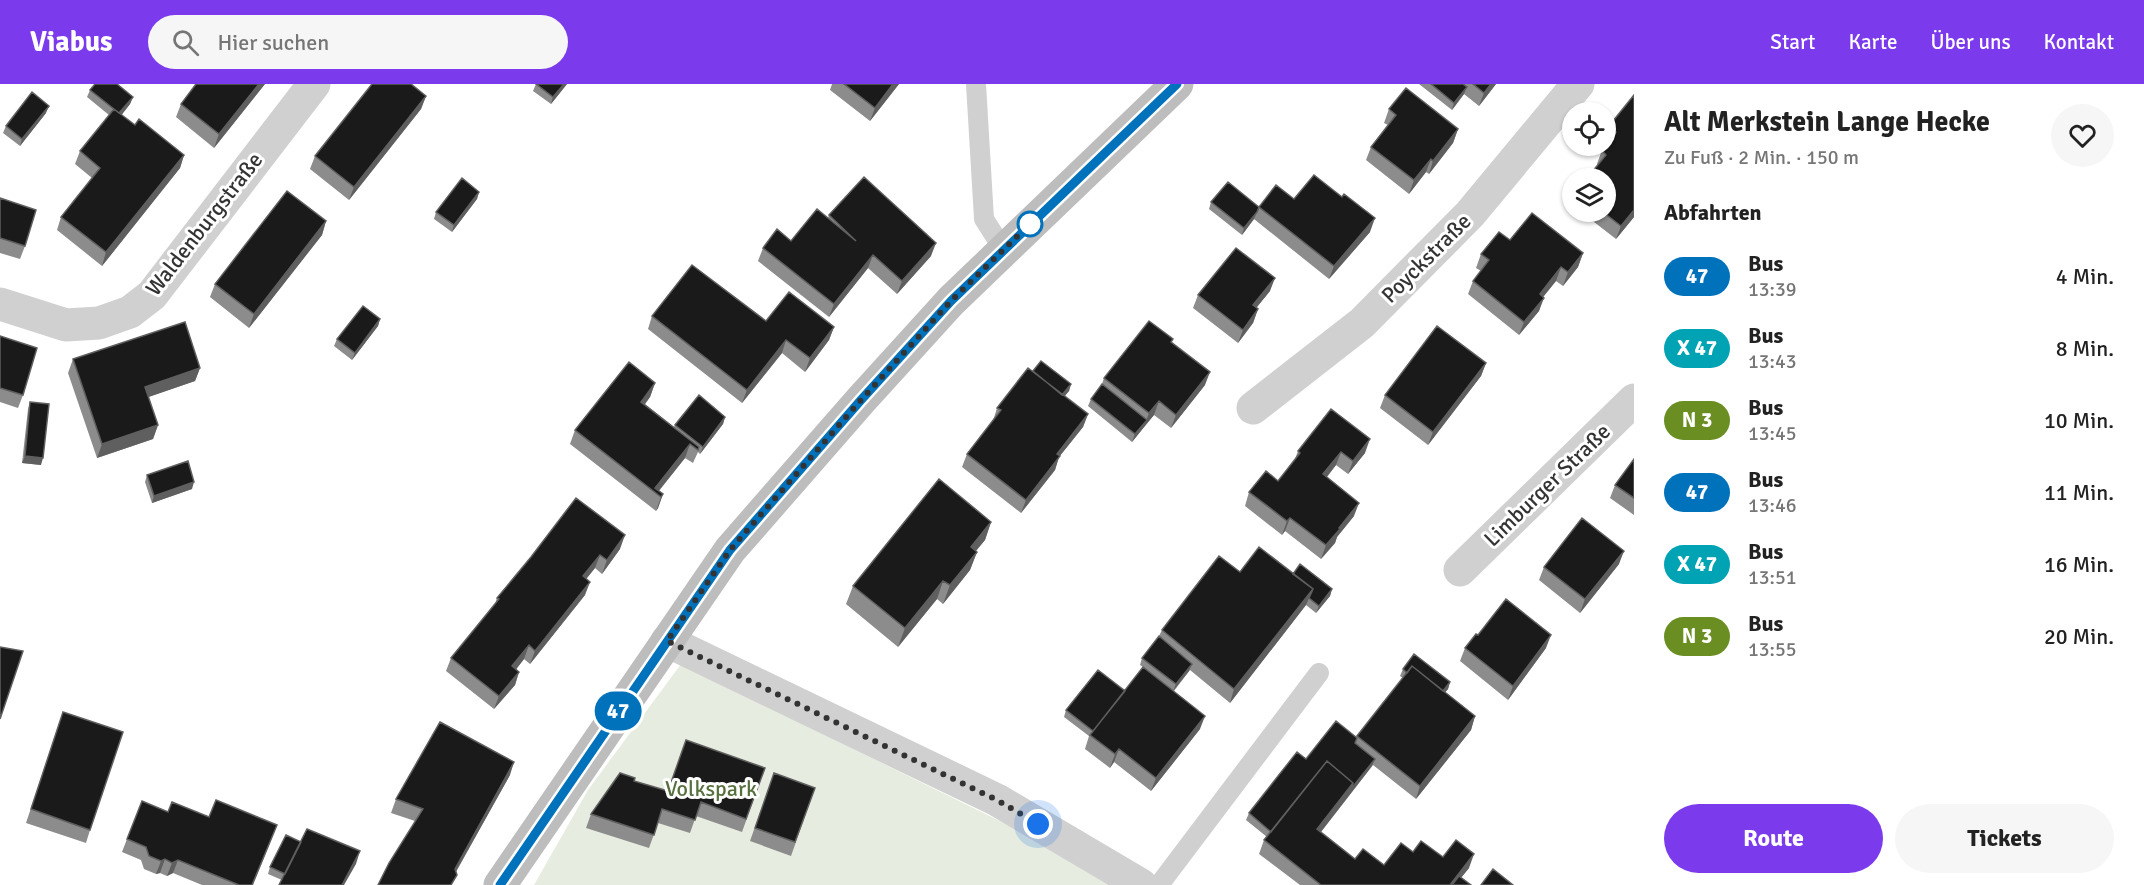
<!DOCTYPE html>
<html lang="de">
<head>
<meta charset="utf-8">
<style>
	body { margin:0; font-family:Signika,sans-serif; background:#f6f6f6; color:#222; height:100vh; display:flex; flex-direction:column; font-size:22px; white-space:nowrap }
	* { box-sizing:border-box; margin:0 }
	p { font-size:20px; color:#767676 }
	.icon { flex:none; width:33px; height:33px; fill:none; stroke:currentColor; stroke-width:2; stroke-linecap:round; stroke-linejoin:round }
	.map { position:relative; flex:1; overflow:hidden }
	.sheet { display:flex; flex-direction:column; background:#fff; width:510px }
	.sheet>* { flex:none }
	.badge { padding:0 12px; border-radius:20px; font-size:21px; line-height:39px }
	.controls { position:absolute; left:1562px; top:18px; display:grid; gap:12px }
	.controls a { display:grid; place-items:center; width:54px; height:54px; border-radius:50%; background:#fff; box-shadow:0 2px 4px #0004; font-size:30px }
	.you { position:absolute; width:30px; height:30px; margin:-15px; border:4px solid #fff; border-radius:50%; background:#1a73e8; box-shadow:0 0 0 9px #1a73e833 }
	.map>.badge { position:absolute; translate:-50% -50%; box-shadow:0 0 0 3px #fff }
	h2 { padding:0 30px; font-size:22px; line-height:54px }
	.round { display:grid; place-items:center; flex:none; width:63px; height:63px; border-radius:32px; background:#f6f6f6 }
	.summary { display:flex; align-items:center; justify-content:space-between; height:102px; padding:0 30px }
	h1 { font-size:28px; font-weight:800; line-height:45px }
	.cta { display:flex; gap:12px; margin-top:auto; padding:12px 30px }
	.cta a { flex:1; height:69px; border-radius:36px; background:#7c3aed; color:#fff; font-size:24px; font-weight:800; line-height:69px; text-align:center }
	.cta a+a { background:#f6f6f6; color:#222 }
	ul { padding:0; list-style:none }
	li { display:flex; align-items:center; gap:18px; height:72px; padding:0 30px }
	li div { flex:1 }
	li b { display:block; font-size:22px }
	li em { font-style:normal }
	li .badge { min-width:66px; font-weight:700; text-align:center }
	header { display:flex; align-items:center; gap:36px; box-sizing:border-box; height:84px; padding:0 30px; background:#7c3aed; color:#fff }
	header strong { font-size:28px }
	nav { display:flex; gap:33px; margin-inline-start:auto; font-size:21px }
	.search { width:420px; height:54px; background:#f6f6f6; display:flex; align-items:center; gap:15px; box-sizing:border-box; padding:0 21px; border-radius:33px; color:#767676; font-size:22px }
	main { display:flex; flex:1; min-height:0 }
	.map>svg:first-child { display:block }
	.green { fill:#e6ecdf }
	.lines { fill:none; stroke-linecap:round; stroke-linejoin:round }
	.lane { stroke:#d0d0d0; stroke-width:20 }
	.street { stroke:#d0d0d0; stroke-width:33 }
	.secondary { stroke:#bdbdbd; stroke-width:33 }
	.wall { fill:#8c8c8c }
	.shaded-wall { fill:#5f5f5f }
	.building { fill:#1a1a1a; stroke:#5f5f5f; stroke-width:1.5 }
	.line-casing { stroke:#fff; stroke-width:14 }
	.line { stroke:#0072bc; stroke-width:9 }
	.walk { stroke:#333; stroke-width:6; stroke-dasharray:0 10.8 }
	.stop-dot { fill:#fff; stroke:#0072bc; stroke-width:3 }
	.labels { text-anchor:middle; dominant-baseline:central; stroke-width:6; stroke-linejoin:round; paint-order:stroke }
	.street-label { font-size:22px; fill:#333; stroke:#fff }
	.park-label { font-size:22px; fill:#56703f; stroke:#fff }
</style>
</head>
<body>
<header>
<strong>Viabus</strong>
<div class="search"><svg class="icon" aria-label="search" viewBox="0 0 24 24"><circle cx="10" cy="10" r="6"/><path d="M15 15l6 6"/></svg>Hier suchen</div>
<nav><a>Start</a><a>Karte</a><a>Über uns</a><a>Kontakt</a></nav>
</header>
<main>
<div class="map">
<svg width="1634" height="801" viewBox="0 0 1634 801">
	<rect width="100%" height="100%" fill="#fff"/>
	<path class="green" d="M681 580 1034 754 1111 801H534L588 706Z"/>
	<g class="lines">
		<path class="lane" d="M976 0 984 135 1003 165
			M1159 801 1319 589"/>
		<path class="street" d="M0 220 66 241 99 239 130 228 152 211 314 0
			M1253 324 1362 239 1470 130 1578 0
			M1460 486 1634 316
			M667 557 997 716 1141 801"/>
		<path class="secondary" d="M500 801 730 466 861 316 951 217 1177 0"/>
	</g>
	<path class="wall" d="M265 0 214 64 176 33 181 20Z
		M536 0H567L551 20 533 7Z
		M832 0H899L870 37 830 6Z
		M1419 0H1496L1479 22 1464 10 1452 26Z
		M90 6 133 13 130 20 121 31 135 41 184 71 180 84 102 182 57 146 61 133 92 94 75 80 80 67 109 31 87 13Z
		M1634 11V133L1616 155 1581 128H1605L1598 81 1597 80 1602 66 1608 59 1605 56V53L1609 42Z
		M426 12 421 25 349 116 310 85 315 72Z
		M1389 25 1458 45 1453 59 1429 90 1426 88 1409 110 1366 76 1371 63 1388 41 1384 39Z
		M46 29 20 62 3 49 6 42Z
		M479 108 477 115 452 148 434 135 436 128Z
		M1342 113 1370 148 1329 195 1254 135 1242 151 1209 125 1211 118 1259 122 1294 115Z
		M0 114 25 162 20 175 0 169Z
		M829 131 931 172 897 210 868 184 829 233 758 177 763 164 791 157 828 134Z
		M326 137 322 151 249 244 210 213 215 200Z
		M1510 156 1583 169 1578 183 1563 202 1556 197 1543 213 1539 227 1519 251 1468 210 1473 197 1481 187 1476 184 1481 170Z
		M1270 207 1256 224 1258 225 1253 239 1238 259 1193 224 1198 211Z
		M652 232 766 237 834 243 829 256 805 288 782 269 742 319 648 245Z
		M380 235 378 242 352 276 334 262 337 255Z
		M0 252 23 311 18 324 0 318Z
		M1172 258 1205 301 1171 344 1154 331 1132 358 1088 322 1091 315 1102 300 1104 294Z
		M73 275 200 284 195 297 148 313 158 341 153 355 97 374 68 289Z
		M1486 279 1481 292 1428 361 1380 324 1385 311Z
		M1033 287 1071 300 1069 307 1064 312 1088 330 1083 343 1059 373 1055 386 1021 429 962 383 967 370 993 337 997 324Z
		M655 299 650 313 645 320 674 343 675 341 725 333 723 340 700 370 698 368 693 379 685 374 659 407 663 410 658 424 656 427 570 360 575 346Z
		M30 318 41 381 22 379 28 325Z
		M1298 367 1365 369 1348 390 1336 381 1327 393 1354 432 1337 453 1335 459 1321 475 1285 447 1282 451 1245 422 1249 408 1278 397 1295 375Z
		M1634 375V431L1610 414 1615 401Z
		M147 391 192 405 152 419 145 398Z
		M991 438 985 456 976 467 977 468 970 486 943 520 937 515 898 563 846 520 853 502Z
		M620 465 602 490 595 484 586 495 585 511 530 580 524 575 516 585 519 588 515 601 494 625 446 587 451 574 495 520 497 514 531 473Z
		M1619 480 1580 529 1539 496 1544 483Z
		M1240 488 1293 490 1332 505 1330 512 1316 529 1306 521 1230 619 1190 586 1174 607 1200 645 1151 707 1114 678 1110 684 1085 665 1089 652 1064 633 1066 626 1125 607 1143 583 1140 581 1142 574 1159 552 1162 546Z
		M1478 551 1546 564 1508 616 1460 577 1465 564Z
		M1403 585 1450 598 1448 605 1445 608 1475 632 1471 646 1416 715 1373 681 1321 748 1355 775 1384 781 1413 768 1443 773 1469 784 1461 794 1471 801H1300L1259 770 1264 756 1267 753 1246 736 1249 729 1306 675 1357 654 1403 594 1400 592Z
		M63 628 90 746 86 759 26 739Z
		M765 684 742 748 696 732 690 749 658 739 649 764 586 744 591 730 634 697 668 707Z
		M774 689 815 704 791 772 750 757Z
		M510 691 456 788 415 737 391 729 396 715Z
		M168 728 209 733 272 754 253 801H202L173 789 167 792 160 789 156 790 144 785 141 776 122 768 127 755Z
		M301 758 356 780 282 796 268 790 270 783Z"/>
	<path class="shaded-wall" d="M259 0H265L214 64 219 50Z
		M564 0H567L551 20 553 13Z
		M893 0H899L870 37 875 24Z
		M1491 0H1496L1479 22 1484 9Z
		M1467 3 1464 10 1452 26 1454 19Z
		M426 12 421 25 349 116 354 103Z
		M133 13 130 20 117 37 119 30Z
		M49 22 46 29 20 62 22 55Z
		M1458 45 1453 59 1429 90 1433 77Z
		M184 71 180 84 102 182 106 168Z
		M1431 75 1426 88 1409 110 1414 96Z
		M479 108 477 115 452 148 454 141Z
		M1634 126V133L1616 155 1621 142Z
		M1257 128 1254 135 1242 151 1244 144Z
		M1375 134 1370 148 1329 195 1334 182Z
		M326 137 322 151 249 244 254 230Z
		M936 159 931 172 897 210 902 197Z
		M1583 169 1578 183 1563 202 1568 188Z
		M873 171 868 184 829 233 834 220Z
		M1561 183 1556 197 1535 223 1540 210Z
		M1275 194 1270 207 1248 234 1253 221Z
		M1544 214 1539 227 1519 251 1524 238Z
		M1258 225 1253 239 1238 259 1243 246Z
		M380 235 378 242 352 276 355 269Z
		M834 243 829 256 805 288 810 274Z
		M786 256 782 269 742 319 747 306Z
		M1486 279 1481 292 1428 361 1433 348Z
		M200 284 195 297 140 316 145 303Z
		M1210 288 1205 301 1171 344 1176 331Z
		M655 299 650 313 637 331 641 318Z
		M1071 300 1069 307 1056 323 1058 315Z
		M1159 317 1154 331 1144 343 1149 329Z
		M1088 330 1083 343 1059 373 1055 386 1021 429 1026 416 1057 370Z
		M725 333 723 340 700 370 703 363Z
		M1147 336 1144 343 1132 358 1135 350Z
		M158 341 153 355 97 374 102 360Z
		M1370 355 1365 369 1348 390 1353 377Z
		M690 360 685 374 656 410 655 404Z
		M1341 368 1336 381 1318 404 1323 390Z
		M25 372 43 374 41 381 22 379Z
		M194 398 192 405 152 419 154 412Z
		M663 410 658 424 656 427 661 413Z
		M1359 419 1354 432 1337 453 1335 459 1321 475 1326 461Z
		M1290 434 1285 447 1282 451 1287 437Z
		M991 438 985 456 964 481 971 463Z
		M625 451 620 465 602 490 607 476Z
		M1624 467 1619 480 1580 529 1585 515Z
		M977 468 970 486 943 520 950 501Z
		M600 471 595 484 578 505 583 492Z
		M943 497 937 515 898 563 905 544Z
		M590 498 585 511 530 580 535 567Z
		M1313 505 1306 521 1230 619 1234 605Z
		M1332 505 1330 512 1316 529 1319 522Z
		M1551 551 1546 564 1508 616 1513 602Z
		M529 561 524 575 508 596 512 582Z
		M1192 580 1189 587 1173 607 1176 600Z
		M519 588 515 601 494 625 499 612Z
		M1450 598 1448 605 1437 618 1439 611Z
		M1205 632 1200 645 1151 707 1156 694Z
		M1475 632 1471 646 1416 715 1420 702Z
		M1119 665 1114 678 1110 684 1115 670Z
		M1375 675 1372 682 1313 758 1317 745 1353 699Z
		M514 678 510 691 450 798 455 785Z
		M360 767 356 780 344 801H342Z
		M1474 770 1469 784 1455 801H1450Z
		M165 775 160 789 156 790 161 777Z
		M178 776 173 789 167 792 172 779Z"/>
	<path class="building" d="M95 0H117L133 13 119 29 90 6Z
		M196 0H259L219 50 181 20Z
		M372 0H411L426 12 354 103 315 72Z
		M536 0H564L553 13Z
		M844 0H893L875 24Z
		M1431 0H1463L1467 3 1454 19Z
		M1473 0H1491L1484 9Z
		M1406 4 1458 45 1433 77 1431 75 1414 96 1371 63 1396 31 1389 25Z
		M32 8 49 22 22 55 6 42Z
		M1634 11V126L1621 142 1603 128H1605V94H1587L1606 71 1602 66 1616 48 1609 42Z
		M114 25 135 41 139 35 184 71 106 168 61 133 100 84 80 67Z
		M1314 91 1342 113 1344 110 1375 134 1334 182 1259 123 1276 101 1294 115Z
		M864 93 936 159 902 197 873 171 834 220 763 164 777 145 791 157 817 125 856 157 829 131Z
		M462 94 479 108 454 141 436 128Z
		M1228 98 1260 124 1259 123 1257 128 1244 144 1211 118Z
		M287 107 326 137 254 230 215 200Z
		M0 114 36 126 25 162 0 154Z
		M1532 129 1583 169 1568 188 1561 183 1540 210 1544 214 1524 238 1473 197 1489 176 1481 170 1499 148 1510 156Z
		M1236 164 1275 194 1253 221 1258 225 1243 246 1198 211Z
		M692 181 766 237 789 208 834 243 810 274 786 256 747 306 652 232Z
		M363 222 380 235 355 269 337 255Z
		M1149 237 1173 255 1171 258 1210 288 1176 331 1159 317 1149 329 1104 294Z
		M185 238 200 284 145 303 158 341 102 360 73 275Z
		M1437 242 1486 279 1433 348 1385 311Z
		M0 252 37 264 23 311 0 304Z
		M1041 277 1071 300 1062 311 1033 287Z
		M629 278 655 299 641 318 699 363 698 366 690 360 655 404 663 410 661 413 575 346Z
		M1028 284 1088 330 1057 370 1060 372 1026 416 967 370 1001 326 997 324Z
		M1102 300 1147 336 1135 350 1091 315Z
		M699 311 725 333 703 363 675 341Z
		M30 318 49 320 43 374 25 372Z
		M1331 325 1370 355 1353 377 1341 368 1323 390 1359 419 1339 444 1340 445 1326 461 1290 434 1287 437 1249 408 1266 387 1278 397 1300 369 1298 367Z
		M1634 375V414L1615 401Z
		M188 377 194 398 154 412 147 391Z
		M939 395 991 438 971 463 977 468 950 501 943 497 905 544 853 502Z
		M576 414 625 451 607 476 600 471 583 492 590 498 535 567 529 561 512 582 519 588 499 612 451 574 499 515 497 514 531 473Z
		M1582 434 1624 467 1585 515 1544 483Z
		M1259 463 1313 505 1234 605 1162 546 1219 472 1240 488Z
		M1300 480 1332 505 1319 522 1309 514 1313 505 1293 490Z
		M1506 515 1551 551 1513 602 1465 564 1476 550 1478 551Z
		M1159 552 1192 580 1176 600 1142 574Z
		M0 563 23 567 0 635Z
		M1414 570 1450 598 1443 607 1412 582 1407 589 1403 585Z
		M1412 582 1475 632 1420 702 1357 652Z
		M1143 583 1205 632 1156 694 1119 665 1115 670 1090 651Z
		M1098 586 1125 607 1093 647 1066 626Z
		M63 628 123 648 90 746 31 725Z
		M1336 637 1357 654 1355 659 1375 675 1351 705 1353 699 1327 677 1271 748 1249 729 1297 668 1306 675Z
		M440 638 514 678 455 785 457 791 451 801H378L389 779 423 725 396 715Z
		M686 656 765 684 746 735 701 718 695 736 662 725 654 751 591 730 620 689 635 694 634 697 668 707Z
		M1327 677 1353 699 1317 745 1355 775 1363 765 1384 781 1401 759 1413 768 1421 757 1443 773 1456 756 1474 770 1450 801H1321L1264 756Z
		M774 689 815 704 795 758 755 744Z
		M216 716 277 741 252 801H239L178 776 172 779 165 775 161 777 149 772 146 763 127 755 142 717 168 728 172 718 209 733Z
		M307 745 360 767 342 801H279Z
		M286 751 301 758 285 790 270 783Z
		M1493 785 1513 801H1481Z
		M1459 792 1471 801H1452Z"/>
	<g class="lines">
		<g class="line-casing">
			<path id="line" d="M500 801 730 466 861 316 951 217 1177 0"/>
		</g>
		<use href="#line" class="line"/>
		<path class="walk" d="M1030 140 1035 135 951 217 861 316 730 466 667 557 997 716 1038 740"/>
	</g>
	<circle class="stop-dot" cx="1030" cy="140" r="12"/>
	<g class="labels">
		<g class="street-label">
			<text transform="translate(204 140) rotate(-52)">Waldenburgstraße</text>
			<text transform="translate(1426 174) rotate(-45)">Poyckstraße</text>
			<text transform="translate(1547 401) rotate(-44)">Limburger Straße</text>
		</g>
		<g class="park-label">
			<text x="711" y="704">Volkspark</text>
		</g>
	</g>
</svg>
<div class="controls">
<a><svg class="icon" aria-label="locate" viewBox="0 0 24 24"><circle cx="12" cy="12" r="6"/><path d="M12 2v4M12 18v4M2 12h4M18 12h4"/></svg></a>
<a><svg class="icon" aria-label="layers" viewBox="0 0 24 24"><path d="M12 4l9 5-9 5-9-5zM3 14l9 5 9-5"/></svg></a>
</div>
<div class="you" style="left:1038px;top:740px"></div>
<b class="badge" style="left:618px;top:627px;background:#0072bc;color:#fff">47</b>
</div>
<section class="sheet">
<div class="summary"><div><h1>Alt Merkstein Lange Hecke</h1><p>Zu Fuß · 2 Min. · 150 m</p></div><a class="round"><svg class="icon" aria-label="heart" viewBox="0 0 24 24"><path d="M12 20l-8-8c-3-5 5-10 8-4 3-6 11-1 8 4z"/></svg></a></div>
<h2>Abfahrten</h2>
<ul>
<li><span class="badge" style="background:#0072bc;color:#fff">47</span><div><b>Bus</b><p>13:39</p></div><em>4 Min.</em></li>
<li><span class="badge" style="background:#00a3b4;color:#fff">X 47</span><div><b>Bus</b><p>13:43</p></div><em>8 Min.</em></li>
<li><span class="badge" style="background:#6b8e23;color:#fff">N 3</span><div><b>Bus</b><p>13:45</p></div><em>10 Min.</em></li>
<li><span class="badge" style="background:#0072bc;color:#fff">47</span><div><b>Bus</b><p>13:46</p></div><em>11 Min.</em></li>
<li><span class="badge" style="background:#00a3b4;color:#fff">X 47</span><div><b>Bus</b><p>13:51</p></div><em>16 Min.</em></li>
<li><span class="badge" style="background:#6b8e23;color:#fff">N 3</span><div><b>Bus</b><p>13:55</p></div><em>20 Min.</em></li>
</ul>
<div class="cta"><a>Route</a><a>Tickets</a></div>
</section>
</main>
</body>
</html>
